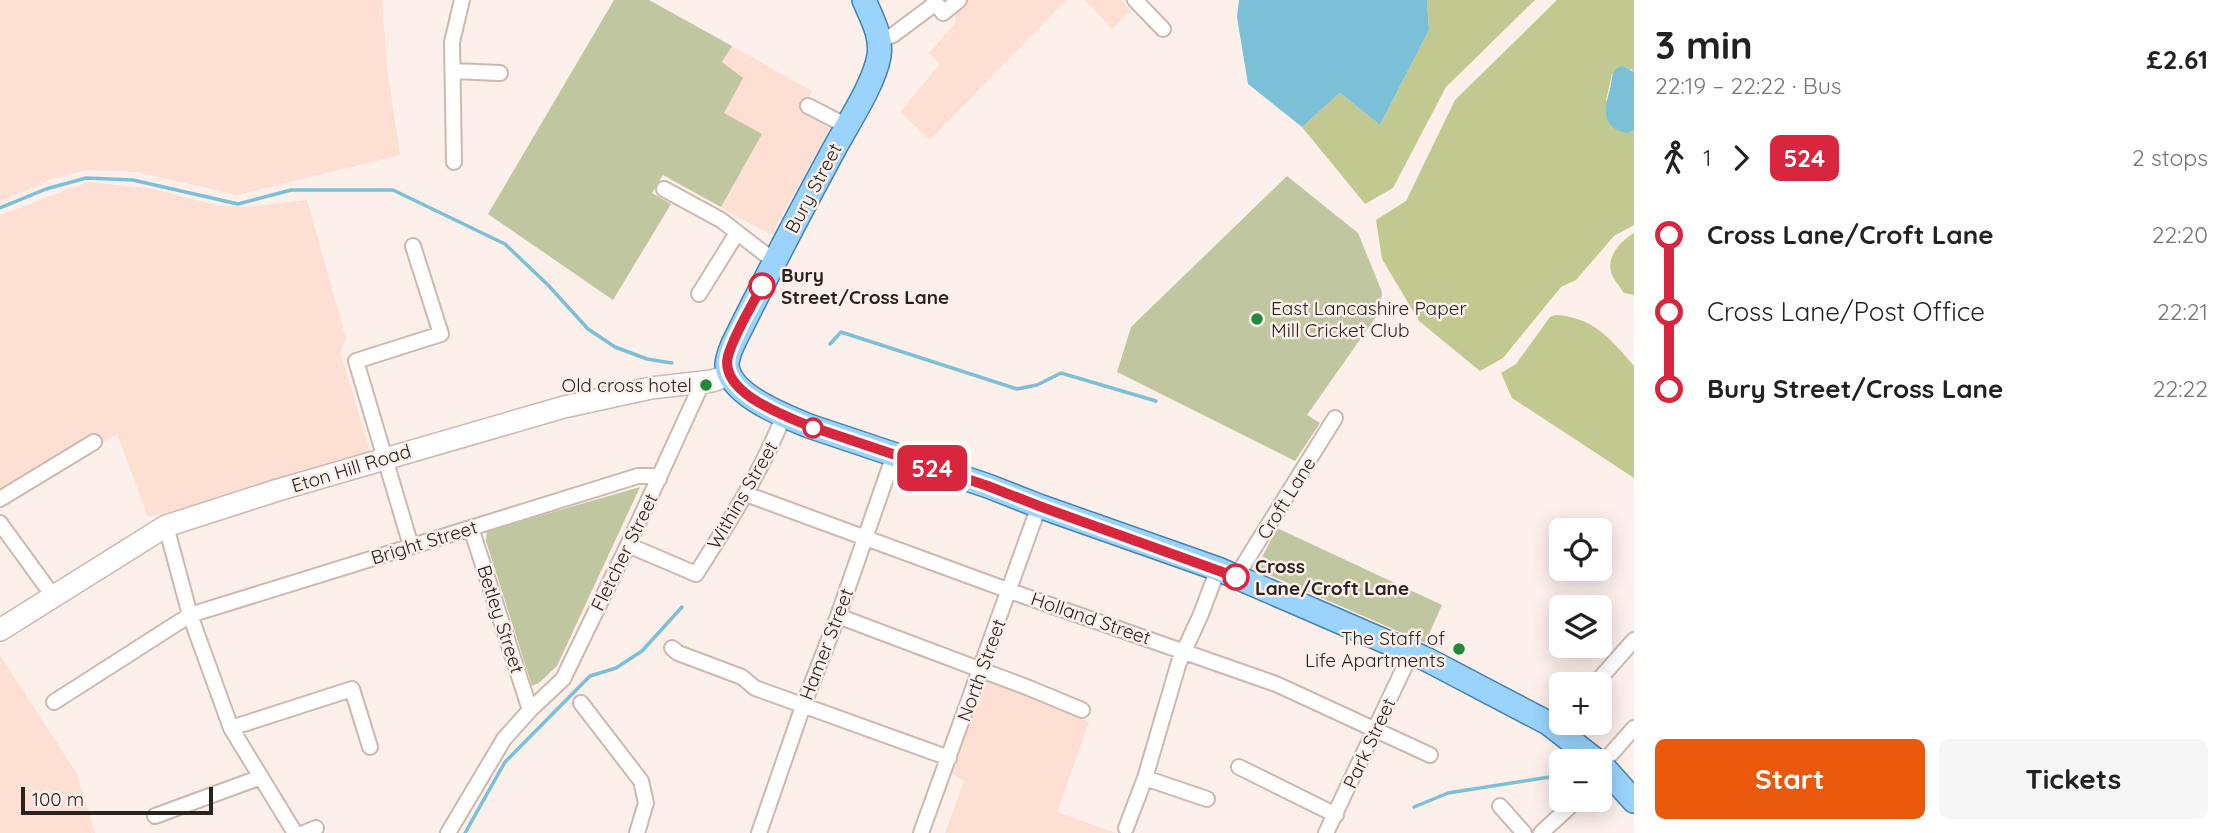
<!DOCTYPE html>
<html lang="en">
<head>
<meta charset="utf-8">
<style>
	body { margin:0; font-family:Quicksand,sans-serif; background:#f6f6f6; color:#222; height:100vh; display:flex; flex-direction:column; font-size:26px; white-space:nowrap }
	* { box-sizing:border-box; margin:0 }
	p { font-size:23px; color:#767676 }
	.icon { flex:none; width:38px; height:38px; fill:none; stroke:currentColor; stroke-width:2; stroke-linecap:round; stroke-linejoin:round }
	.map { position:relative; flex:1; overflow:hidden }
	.details { display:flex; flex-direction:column; background:#fff; width:595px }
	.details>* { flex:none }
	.badge { padding:0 14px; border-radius:10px; font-size:24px; line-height:46px }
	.tools { position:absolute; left:1549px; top:518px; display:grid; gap:14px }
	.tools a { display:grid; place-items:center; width:63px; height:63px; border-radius:10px; background:#fff; box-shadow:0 4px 18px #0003; font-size:35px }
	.scale { position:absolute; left:21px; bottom:18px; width:192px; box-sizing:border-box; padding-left:7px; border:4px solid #29221f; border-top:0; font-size:19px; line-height:24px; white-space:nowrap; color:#29221f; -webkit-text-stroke:5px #fdf0eb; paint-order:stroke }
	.map>.badge { position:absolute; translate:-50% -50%; box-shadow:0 0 0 4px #fff }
	.legs { display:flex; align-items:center; gap:10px; height:77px; padding:0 21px; font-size:23px }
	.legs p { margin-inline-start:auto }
	.overview { display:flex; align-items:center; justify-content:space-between; height:119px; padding:0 21px }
	h1 { font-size:38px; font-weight:800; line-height:52px }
	.action { display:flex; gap:14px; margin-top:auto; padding:14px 21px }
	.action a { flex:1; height:80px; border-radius:10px; background:#ea580c; color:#fff; font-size:28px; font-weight:800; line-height:80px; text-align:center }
	.action a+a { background:#f6f6f6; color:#222 }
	ul { padding:0 21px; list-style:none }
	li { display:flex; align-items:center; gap:24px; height:77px; font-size:26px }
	li i { display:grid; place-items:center; width:10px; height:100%; margin:0 9px; background:currentColor }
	li i::after { content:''; width:18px; height:18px; margin:-9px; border:5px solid; border-radius:50%; background:#fff }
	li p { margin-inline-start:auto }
	li:first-child i { background:linear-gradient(#0000 50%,currentColor 0) }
	li:last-child i { background:linear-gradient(currentColor 50%,#0000 0) }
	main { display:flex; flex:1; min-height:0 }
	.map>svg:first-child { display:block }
	.built { fill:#fddfd4 }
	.green { fill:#c0c6a0 }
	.forest { fill:#c1c990 }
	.water { fill:#7bc0d6 }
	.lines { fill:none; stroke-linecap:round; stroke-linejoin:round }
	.stream { stroke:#7bc0d6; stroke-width:3.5 }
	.street-casing { stroke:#cdb8b0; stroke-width:18 }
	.secondary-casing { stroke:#cdb8b0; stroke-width:24 }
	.primary-casing { stroke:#4682ad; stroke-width:26 }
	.street { stroke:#fff; stroke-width:14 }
	.secondary { stroke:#fff; stroke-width:21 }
	.primary { stroke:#9ad3fc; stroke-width:23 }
	.line-1-casing { stroke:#fff; stroke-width:16 }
	.line-1 { stroke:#d7263d; stroke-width:10 }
	.stop-1-dot { fill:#fff; stroke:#d7263d; stroke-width:3.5 }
	.poi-dot { fill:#22883e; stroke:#fdf0eb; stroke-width:2.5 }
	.labels { text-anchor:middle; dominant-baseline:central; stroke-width:5; stroke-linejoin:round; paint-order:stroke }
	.street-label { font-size:19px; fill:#29221f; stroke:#fdf0eb }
	.stop-label { font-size:19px; font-weight:bold; fill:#29221f; stroke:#fdf0eb; text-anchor:start }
	.poi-label { font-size:19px; fill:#29221f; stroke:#fdf0eb; text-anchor:end }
</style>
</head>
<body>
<main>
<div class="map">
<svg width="1634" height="833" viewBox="0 0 1634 833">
	<rect width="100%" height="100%" fill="#fdf0eb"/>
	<path class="built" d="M0 0H382L387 67 400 155 237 195 137 172 87 170 52 179 0 202Z
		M961 0H1066L930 140 900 112 940 64 929 53 957 21 949 9Z
		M1085 0H1121L1131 11 1112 29Z
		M732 46 812 91 803 109 832 125 771 235 663 175 729 66 722 62Z
		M88 182 154 189 219 206 247 207 307 200 346 339 340 352 371 454 217 500 148 517 117 434 0 503V215Z
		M0 655 77 774 95 833H0Z
		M988 680 1089 722 1057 812 1116 833H945L964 781 950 772Z"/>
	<path class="green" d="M614 0H649L732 46 722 62 743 78 724 113 762 134 721 207 663 175 652 193 671 204 613 300 488 214Z
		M1287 176 1358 233 1382 292 1380 311 1307 415 1320 423 1295 461 1117 372 1131 327Z
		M640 487 557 666 539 683 532 686 486 541 487 531Z
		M1277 528 1442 605 1425 643 1256 569Z"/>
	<path class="forest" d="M1427 0H1535L1446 87 1393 188 1365 204 1302 127 1340 93 1380 125 1429 30Z
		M1557 0H1634V72L1631 69 1612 74 1606 100 1628 133 1634 130V225L1614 236 1576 280 1561 287 1503 358 1480 371 1419 321 1382 259 1376 220 1406 201 1455 100Z
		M1634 233V295L1624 293C1620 287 1613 279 1611 272 1607 255 1621 241 1634 233Z
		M1555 315C1593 317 1610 338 1634 366V478L1512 398 1501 373 1516 364 1550 317Z"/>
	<path class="water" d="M1239 0H1427L1429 30 1380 125 1340 93 1302 127 1248 84 1237 17Z
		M1622 66 1634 72V130L1628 133C1601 129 1604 109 1610 89 1613 78 1610 70 1622 66Z"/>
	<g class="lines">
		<path class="stream" d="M0 208 46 189 86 178 133 180 238 204 291 190H393L505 244 548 285 588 329 615 347 647 359 672 363
			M830 344 841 332 1017 389 1037 385 1061 373 1156 401
			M1414 807 1448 793 1550 777
			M465 833 505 762 590 676 616 668 642 651 682 607"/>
		<g class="street-casing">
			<path id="street" d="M934 0 943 13 959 0
				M1135 0 1163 29
				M879 40 893 35 936 3
				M453 71 500 73
				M808 106 847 126
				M454 162 452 42 462 0
				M664 189 721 220 774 261
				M699 294 737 233
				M746 494 1010 591 1276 684 1430 755
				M0 499 94 442
				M0 523 53 596
				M166 526 190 615 231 728 295 833
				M471 528 530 710
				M628 545 696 574C729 522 761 473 784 415
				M411 546 356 361 441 334 413 246
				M1236 577 1335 418
				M838 616 1029 688 1082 710
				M672 648 678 653 742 677 755 688 949 758
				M1595 684 1634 640
				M54 702 190 615 638 476H652L659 479
				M581 703 641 781 646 803 637 833
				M231 728 352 689 370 747
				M1611 754 1634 728
				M1239 767 1336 815
				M1145 778 1207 799
				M1500 806 1524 833
				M155 816 261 777
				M1126 828 1145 778 1179 662 1201 614 1218 569
				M304 833 316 828
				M448 833 504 739 530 710 563 679 628 545 698 392 697 382
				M759 833 803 706 838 616 894 455
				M921 833 1039 506
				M1326 833 1411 653
				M1541 833 1577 800"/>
		</g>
		<g class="secondary-casing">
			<path id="secondary" d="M0 630 166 526 278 490 564 407 651 388 712 381 730 375"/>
		</g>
		<g class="primary-casing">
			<path id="primary" d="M864 0C872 19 882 35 879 56 874 85 846 126 832 153 798 216 765 279 733 344 730 351 727 358 727 365 729 395 785 416 809 426L988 486 1039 506 1218 569 1426 659 1548 723 1597 761
				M1600 763 1634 801"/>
		</g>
		<use href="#street" class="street"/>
		<use href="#secondary" class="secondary"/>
		<use href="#primary" class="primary"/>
	</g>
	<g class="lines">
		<g class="line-1-casing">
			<path id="line-1" d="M762 286C751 308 735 332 728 356 719 392 783 415 809 426L988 486 1039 506 1236 577"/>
		</g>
		<use href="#line-1" class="line-1"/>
	</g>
	<g class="stop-1-dot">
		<circle cx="762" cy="286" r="12"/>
		<circle cx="813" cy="428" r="9"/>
		<circle cx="1236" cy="577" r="12"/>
	</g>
	<g class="poi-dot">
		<circle cx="1257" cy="319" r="7"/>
		<circle cx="706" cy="385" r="7"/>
		<circle cx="1459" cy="649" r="7"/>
	</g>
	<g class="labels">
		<g class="street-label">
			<text transform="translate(813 188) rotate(-62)">Bury Street</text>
			<text transform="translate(351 468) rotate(-17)">Eton Hill Road</text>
			<text transform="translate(742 495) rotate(-60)">Withins Street</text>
			<text transform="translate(1286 498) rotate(-58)">Croft Lane</text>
			<text transform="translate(424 542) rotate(-17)">Bright Street</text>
			<text transform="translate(624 552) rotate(-64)">Fletcher Street</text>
			<text transform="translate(1091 618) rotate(19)">Holland Street</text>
			<text transform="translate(501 619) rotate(72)">Betley Street</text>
			<text transform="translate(826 644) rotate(-69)">Hamer Street</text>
			<text transform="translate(981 670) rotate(-70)">North Street</text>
			<text transform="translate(1369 743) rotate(-65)">Park Street</text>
		</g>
		<g class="stop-label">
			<text x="781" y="275">Bury<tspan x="781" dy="22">Street/Cross Lane</tspan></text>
			<text x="1255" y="566">Cross<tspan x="1255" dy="22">Lane/Croft Lane</tspan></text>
		</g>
		<g class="poi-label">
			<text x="1271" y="308" text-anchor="start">East Lancashire Paper<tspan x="1271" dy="22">Mill Cricket Club</tspan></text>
			<text x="692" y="385">Old cross hotel</text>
			<text x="1445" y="638">The Staff of<tspan x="1445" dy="22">Life Apartments</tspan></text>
		</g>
	</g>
</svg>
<div class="tools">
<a><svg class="icon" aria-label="locate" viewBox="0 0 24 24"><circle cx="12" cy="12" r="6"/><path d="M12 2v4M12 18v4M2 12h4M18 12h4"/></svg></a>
<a><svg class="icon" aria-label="layers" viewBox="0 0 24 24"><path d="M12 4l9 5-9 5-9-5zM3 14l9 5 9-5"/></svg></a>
<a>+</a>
<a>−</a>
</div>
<div class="scale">100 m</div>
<b class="badge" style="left:932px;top:468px;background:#d7263d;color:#fff">524</b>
</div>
<section class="details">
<div class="overview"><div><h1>3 min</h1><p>22:19 – 22:22 · Bus</p></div><b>£2.61</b></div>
<div class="legs"><svg class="icon" aria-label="walk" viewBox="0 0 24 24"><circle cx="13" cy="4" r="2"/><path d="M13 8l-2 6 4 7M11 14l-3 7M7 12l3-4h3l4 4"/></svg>1<svg class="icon" aria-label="forward" viewBox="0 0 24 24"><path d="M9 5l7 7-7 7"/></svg><b class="badge" style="background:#d7263d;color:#fff">524</b><p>2 stops</p></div>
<ul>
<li><i style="color:#d7263d"></i><b>Cross Lane/Croft Lane</b><p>22:20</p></li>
<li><i style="color:#d7263d"></i><span>Cross Lane/Post Office</span><p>22:21</p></li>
<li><i style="color:#d7263d"></i><b>Bury Street/Cross Lane</b><p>22:22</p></li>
</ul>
<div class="action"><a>Start</a><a>Tickets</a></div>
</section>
</main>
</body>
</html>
